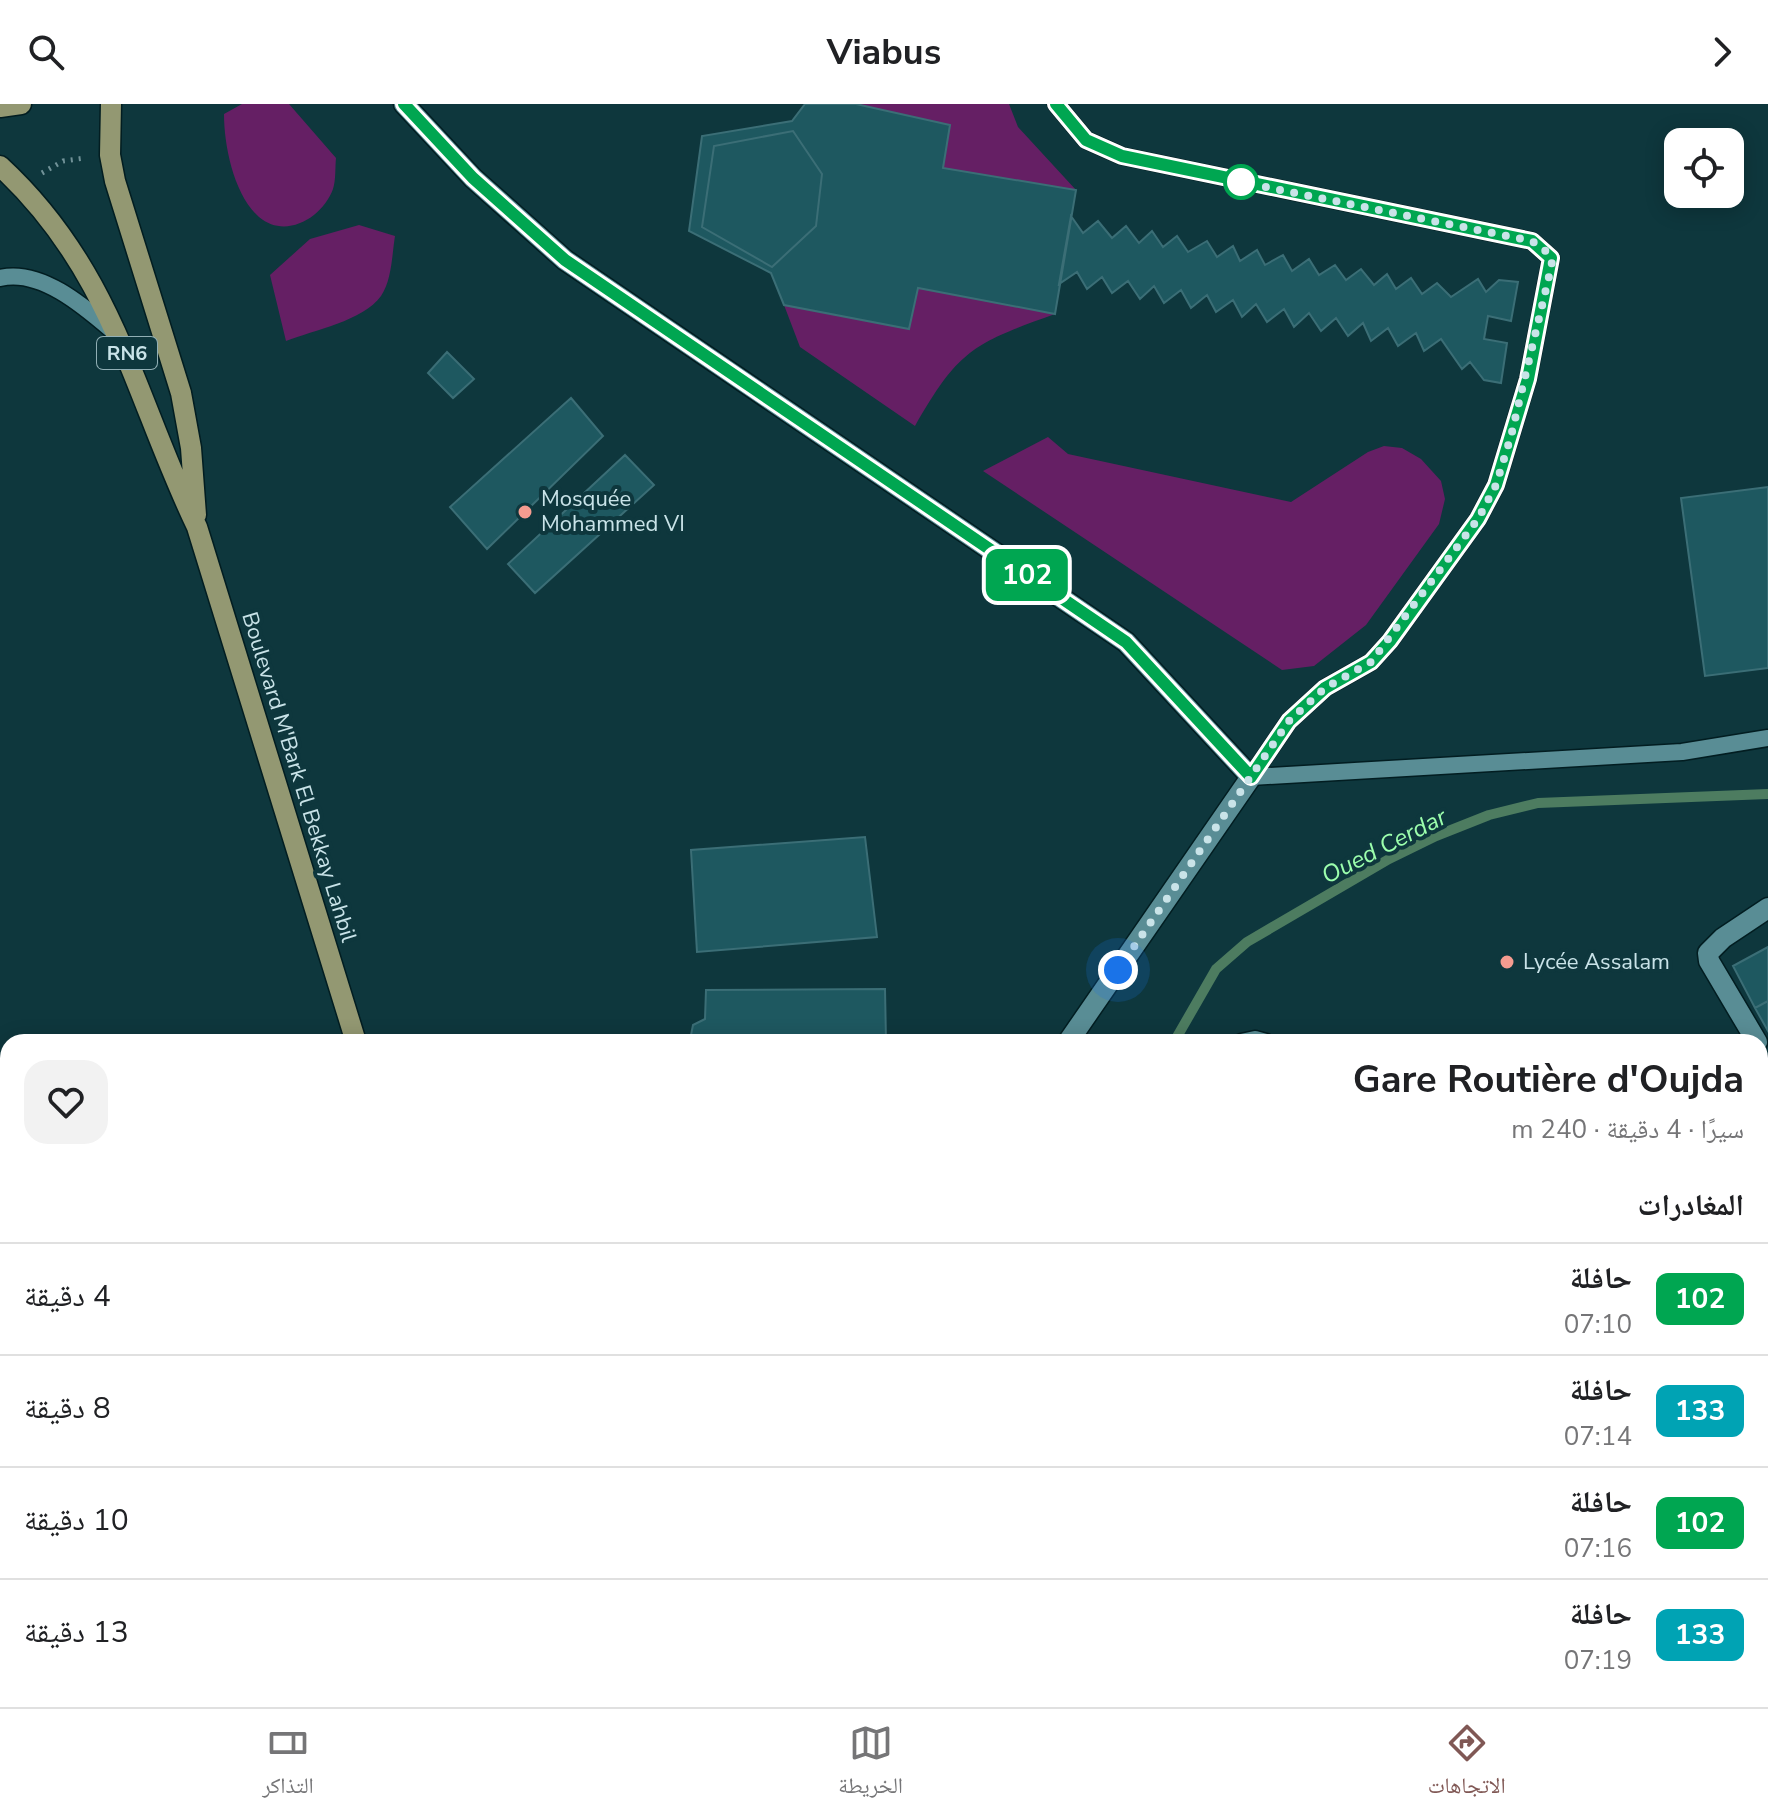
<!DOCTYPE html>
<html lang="ar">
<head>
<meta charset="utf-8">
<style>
	body { margin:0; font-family:"Nunito Sans","Noto Naskh Arabic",sans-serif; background:#f2f2f2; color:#202124; direction:rtl; height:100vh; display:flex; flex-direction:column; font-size:30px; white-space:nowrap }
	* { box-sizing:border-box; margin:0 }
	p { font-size:26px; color:#757577 }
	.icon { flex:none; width:44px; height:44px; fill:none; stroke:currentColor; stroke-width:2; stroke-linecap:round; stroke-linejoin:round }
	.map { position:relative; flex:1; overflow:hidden; direction:ltr }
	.drawer { position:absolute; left:0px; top:930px; width:1768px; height:674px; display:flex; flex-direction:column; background:#fff; border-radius:24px 24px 0 0; box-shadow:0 4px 20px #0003; direction:rtl }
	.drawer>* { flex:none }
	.badge { padding:0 16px; border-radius:12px; font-size:28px; line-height:52px }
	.fabs { position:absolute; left:1664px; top:24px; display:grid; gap:16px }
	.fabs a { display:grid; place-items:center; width:80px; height:80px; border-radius:16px; background:#fff; box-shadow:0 4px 20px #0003; font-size:40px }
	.you { position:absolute; width:40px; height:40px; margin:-20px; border:6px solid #fff; border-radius:50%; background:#1a73e8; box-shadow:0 0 0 12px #1a73e833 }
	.map>.badge { position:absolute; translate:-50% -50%; box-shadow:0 0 0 4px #fff }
	h2 { padding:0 24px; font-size:30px; line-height:72px }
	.round { display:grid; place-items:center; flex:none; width:84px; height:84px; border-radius:24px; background:#f2f2f2 }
	.overview { display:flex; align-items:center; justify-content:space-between; height:136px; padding:0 24px }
	h1 { font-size:38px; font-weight:700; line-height:60px }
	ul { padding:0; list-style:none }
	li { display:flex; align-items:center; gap:24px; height:112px; padding:0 24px; border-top:2px solid #e0e0e0 }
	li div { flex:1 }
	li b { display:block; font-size:30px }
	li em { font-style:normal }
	li .badge { min-width:88px; font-weight:700; text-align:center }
	header { display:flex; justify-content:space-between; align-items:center; height:104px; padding:0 24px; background:#fff; font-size:36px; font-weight:700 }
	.tabs { display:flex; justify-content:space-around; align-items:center; height:112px; border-top:2px solid #e0e0e0; background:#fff; font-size:22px; color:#757577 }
	.tabs a { display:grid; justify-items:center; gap:4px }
	.tabs .current { color:#805855 }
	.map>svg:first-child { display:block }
	.green { fill:#651f64 }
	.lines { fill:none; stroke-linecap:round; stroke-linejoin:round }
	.stream { stroke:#4d7c60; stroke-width:10 }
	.building { fill:#1e5860; stroke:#3b6e76; stroke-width:2 }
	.service-casing { stroke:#021d21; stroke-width:19 }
	.minor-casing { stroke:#021d21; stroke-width:23 }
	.primary-casing { stroke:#021d21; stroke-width:23 }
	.path { stroke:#719298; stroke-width:5; stroke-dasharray:2 6; stroke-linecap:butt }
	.service { stroke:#598d95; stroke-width:16 }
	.minor { stroke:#598d95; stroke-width:20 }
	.primary { stroke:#939872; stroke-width:20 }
	.line-casing { stroke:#fff; stroke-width:18 }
	.line { stroke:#00a651; stroke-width:12 }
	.walk { stroke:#c9e3e8; stroke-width:8; stroke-dasharray:0 14.4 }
	.stop-dot { fill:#fff; stroke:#00a651; stroke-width:4 }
	.poi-dot { fill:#f59c90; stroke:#0e373d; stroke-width:3 }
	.labels { text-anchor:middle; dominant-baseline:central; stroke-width:8; stroke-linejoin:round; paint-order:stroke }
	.shield { fill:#0e373d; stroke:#91afb5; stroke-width:2 }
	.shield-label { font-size:20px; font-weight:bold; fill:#c9e3e8 }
	.poi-label { font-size:22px; fill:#c9e3e8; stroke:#0e373d; text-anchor:start }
	.street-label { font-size:22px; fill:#c9e3e8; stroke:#0e373d }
	.water-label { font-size:24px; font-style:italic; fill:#9cffad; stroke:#0e373d }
</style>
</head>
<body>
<header><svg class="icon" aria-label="forward" viewBox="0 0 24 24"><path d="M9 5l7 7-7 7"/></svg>Viabus<svg class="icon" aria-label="search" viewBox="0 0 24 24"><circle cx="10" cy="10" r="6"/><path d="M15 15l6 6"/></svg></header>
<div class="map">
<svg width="1768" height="1603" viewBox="0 0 1768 1603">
	<rect width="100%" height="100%" fill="#0e373d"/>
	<path class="green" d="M242 0H289L336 54C335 64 336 76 333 85 323 113 286 136 259 113 234 91 224 42 224 10Z
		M856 0H1009L1018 23 1076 86 943 64 949 21Z
		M359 121 395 132C392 150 392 176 381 192 363 217 314 226 286 237L270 171 310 135Z
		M918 184 1055 210C974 239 959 245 915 322L800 243 784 201Z
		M1048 333 1068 350 1291 398 1368 348 1384 342 1402 344 1421 355 1441 377 1445 395 1439 420 1366 521 1314 562 1282 566 983 367Z"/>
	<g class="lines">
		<path class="stream" d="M1174 938 1216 865 1247 838 1389 755 1436 732 1489 711 1538 699 1768 690
			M716 1603 721 1596"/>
	</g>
	<path class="building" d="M805 0H856L950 21 943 64 1076 86 1055 210 918 184 909 225 784 201 771 169 689 127 702 32 792 17Z
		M793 27 822 70 816 122 772 163 702 123 714 42Z
		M1071 112 1083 129 1098 117 1112 134 1126 122 1139 139 1152 127 1163 143 1177 132 1188 148 1207 137 1217 153 1233 142 1240 157 1257 146 1265 161 1283 151 1292 167 1309 155 1319 171 1335 161 1346 176 1361 165 1374 181 1387 170 1396 185 1411 174 1422 190 1437 179 1451 193 1478 175 1486 188 1499 176 1518 178 1511 217 1488 212 1484 235 1507 239 1501 279 1484 276 1470 258 1462 265 1441 235 1424 247 1416 229 1398 242 1388 224 1371 237 1363 219 1348 232 1336 214 1321 227 1309 209 1294 223 1284 205 1267 218 1256 200 1242 213 1233 196 1216 208 1207 191 1191 204 1181 186 1164 199 1154 182 1140 195 1128 177 1112 189 1102 173 1087 185 1077 168 1059 180Z
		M447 248 474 275 453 294 428 269Z
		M571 294 603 332 487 445 450 403Z
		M625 351 654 381 535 489 508 460Z
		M1768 383V564L1705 572 1681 394Z
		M865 733 877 833 697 848 691 746Z
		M1768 843V897L1755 904 1733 862Z
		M885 885 886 938 690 936 693 921 705 915 706 886Z
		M1768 897V927L1755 904Z
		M0 1394 8 1397V1537L0 1534Z
		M242 1596H478L480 1603H244Z
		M1086 1596H1147L1149 1603H1089Z"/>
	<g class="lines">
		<g class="service-casing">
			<path id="service" d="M1056 0 1086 36 1122 52 1532 137 1551 154 1528 275 1496 381 1478 415 1390 537 1371 558 1325 584 1289 617 1251 673
				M0 174C41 164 86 204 114 228
				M1251 673 1682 648 1768 634
				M1241 938 1255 935 1266 938
				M799 1603 804 1596
				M973 1603 979 1596"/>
		</g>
		<g class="minor-casing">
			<path id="minor" d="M404 0 473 74 565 156 1126 538 1251 673 1068 938
				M1757 938 1709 857 1708 849 1723 834 1768 804"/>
		</g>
		<g class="primary-casing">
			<path id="primary" d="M111 0 110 51 115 77 181 289 191 344 196 411
				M0 3 21 0
				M0 62C114 167 134 292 197 423L356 938
				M559 1596 562 1603"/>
		</g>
		<path class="path" d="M42 69 63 57 85 54"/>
		<use href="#service" class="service"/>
		<use href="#minor" class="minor"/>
		<use href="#primary" class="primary"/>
	</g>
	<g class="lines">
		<g class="line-casing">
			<path id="line" d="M404 0 473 74 565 156 1126 538 1251 673 1289 617 1325 584 1371 558 1390 537 1478 415 1496 381 1528 275 1551 154 1532 137 1122 52 1086 36 1056 0"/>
		</g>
		<use href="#line" class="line"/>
		<path class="walk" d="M1118 866 1289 617 1325 584 1371 558 1478 415 1496 381 1511 332 1552 160 1547 148 1532 137 1241 78"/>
	</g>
	<circle class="stop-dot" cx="1241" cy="78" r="16"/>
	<g class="poi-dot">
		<circle cx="525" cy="408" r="8"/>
		<circle cx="1507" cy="858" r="8"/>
	</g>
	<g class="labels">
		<rect class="shield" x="97" y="233" width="60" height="32" rx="6"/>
		<g class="shield-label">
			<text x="127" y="249">RN6</text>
		</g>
		<g class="poi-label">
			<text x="541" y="395">Mosquée<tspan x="541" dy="25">Mohammed VI</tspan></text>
			<text x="1523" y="858">Lycée Assalam</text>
		</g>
		<g class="street-label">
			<text transform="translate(299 673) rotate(73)">Boulevard M'Bark El Bekkay Lahbil</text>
		</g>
		<g class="water-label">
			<text transform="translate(1384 742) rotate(-27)">Oued Cerdar</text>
		</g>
	</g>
</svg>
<div class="fabs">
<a><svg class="icon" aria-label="locate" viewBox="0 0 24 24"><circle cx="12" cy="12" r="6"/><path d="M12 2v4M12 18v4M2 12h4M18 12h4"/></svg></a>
</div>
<div class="you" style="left:1118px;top:866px"></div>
<b class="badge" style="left:1027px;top:471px;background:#00a651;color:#fff">102</b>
<section class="drawer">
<div class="overview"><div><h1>Gare Routière d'Oujda</h1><p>سيرًا · 4 دقيقة · 240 m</p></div><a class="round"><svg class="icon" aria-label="heart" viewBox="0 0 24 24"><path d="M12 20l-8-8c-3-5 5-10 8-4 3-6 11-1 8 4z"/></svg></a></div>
<h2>المغادرات</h2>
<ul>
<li><span class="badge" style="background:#00a651;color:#fff">102</span><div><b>حافلة</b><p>07:10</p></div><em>4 دقيقة</em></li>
<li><span class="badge" style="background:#00a3b4;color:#fff">133</span><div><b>حافلة</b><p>07:14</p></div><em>8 دقيقة</em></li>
<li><span class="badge" style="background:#00a651;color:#fff">102</span><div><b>حافلة</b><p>07:16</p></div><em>10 دقيقة</em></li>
<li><span class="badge" style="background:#00a3b4;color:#fff">133</span><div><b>حافلة</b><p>07:19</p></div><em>13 دقيقة</em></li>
</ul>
</section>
</div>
<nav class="tabs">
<a class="current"><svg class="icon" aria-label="directions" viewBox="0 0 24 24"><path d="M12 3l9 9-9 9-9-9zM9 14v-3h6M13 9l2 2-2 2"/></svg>الاتجاهات</a>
<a><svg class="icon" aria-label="map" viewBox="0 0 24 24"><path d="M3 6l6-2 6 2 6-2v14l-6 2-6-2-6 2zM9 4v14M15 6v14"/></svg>الخريطة</a>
<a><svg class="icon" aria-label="tickets" viewBox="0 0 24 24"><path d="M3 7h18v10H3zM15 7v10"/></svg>التذاكر</a>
</nav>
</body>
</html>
